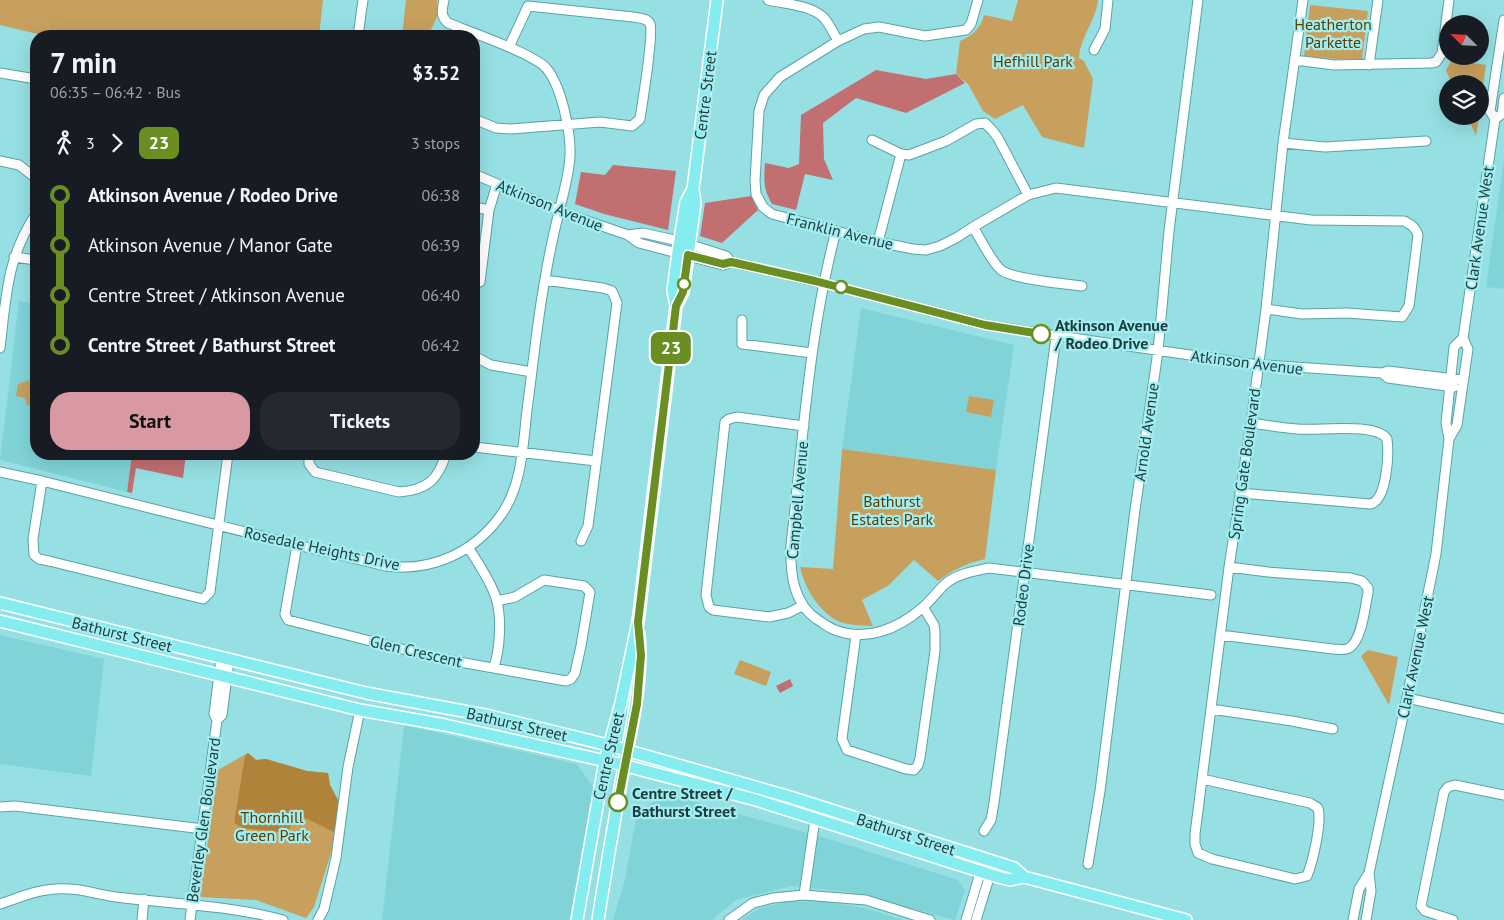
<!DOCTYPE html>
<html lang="en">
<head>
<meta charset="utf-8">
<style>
	body { margin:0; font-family:"PT Sans",sans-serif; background:#242831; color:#f1f3f6; height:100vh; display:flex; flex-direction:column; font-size:19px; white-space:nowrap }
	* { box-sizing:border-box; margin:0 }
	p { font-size:16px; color:#9ea1a6 }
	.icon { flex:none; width:28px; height:28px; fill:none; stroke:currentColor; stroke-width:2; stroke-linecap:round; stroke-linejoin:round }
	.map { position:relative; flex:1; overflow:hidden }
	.drawer { position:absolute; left:30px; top:30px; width:450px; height:430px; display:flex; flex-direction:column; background:#171b24; border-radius:20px; box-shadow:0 5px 20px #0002 }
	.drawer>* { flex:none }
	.badge { padding:0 10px; border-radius:8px; font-size:18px; line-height:32px }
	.needle { width:32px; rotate:294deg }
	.controls { position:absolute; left:1439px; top:15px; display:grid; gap:10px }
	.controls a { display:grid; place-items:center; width:50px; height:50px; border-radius:50%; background:#171b24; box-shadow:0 5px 20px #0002; font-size:25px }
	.map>.badge { position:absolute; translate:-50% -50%; box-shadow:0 0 0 2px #fff }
	.legs { display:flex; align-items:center; gap:8px; height:55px; padding:0 20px; font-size:16px }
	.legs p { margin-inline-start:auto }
	.head { display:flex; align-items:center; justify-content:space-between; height:85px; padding:0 20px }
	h1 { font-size:28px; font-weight:700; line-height:38px }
	.action { display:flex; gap:10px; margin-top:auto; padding:10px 20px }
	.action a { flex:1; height:58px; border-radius:20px; background:#d999a3; color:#111; font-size:20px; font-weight:700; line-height:58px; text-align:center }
	.action a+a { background:#242831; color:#f1f3f6 }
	ul { padding:0 20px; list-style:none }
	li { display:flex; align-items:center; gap:18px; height:50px; font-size:19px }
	li i { display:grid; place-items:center; width:8px; height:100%; margin:0 6px; background:currentColor }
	li i::after { content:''; width:12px; height:12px; margin:-6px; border:4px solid; border-radius:50%; background:#171b24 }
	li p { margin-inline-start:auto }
	li:first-child i { background:linear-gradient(#0000 50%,currentColor 0) }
	li:last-child i { background:linear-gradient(currentColor 50%,#0000 0) }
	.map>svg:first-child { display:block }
	.built { fill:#80d4d8 }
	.green { fill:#c7a05e }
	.forest { fill:#af843a }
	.water { fill:#c26f71 }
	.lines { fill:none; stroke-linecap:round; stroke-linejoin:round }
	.minor-casing { stroke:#59a2a5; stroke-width:11 }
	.major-casing { stroke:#fff; stroke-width:14 }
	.minor { stroke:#fff; stroke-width:9 }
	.major { stroke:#85ecf0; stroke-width:11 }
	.line-1-casing { stroke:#fff; stroke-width:11 }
	.line-1 { stroke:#6b8e23; stroke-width:8 }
	.stop-1-dot { fill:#fff; stroke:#6b8e23; stroke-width:2.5 }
	.labels { text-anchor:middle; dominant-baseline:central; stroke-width:4.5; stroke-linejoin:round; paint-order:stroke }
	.park-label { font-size:16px; fill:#5a3d00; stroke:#a3edf0 }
	.street-label { font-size:16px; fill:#1d3c3d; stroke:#a3edf0 }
	.stop-label { font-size:16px; font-weight:bold; fill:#1d3c3d; stroke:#a3edf0; text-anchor:start }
</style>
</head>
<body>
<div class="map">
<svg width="1504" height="920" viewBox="0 0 1504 920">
	<rect width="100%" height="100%" fill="#96e0e3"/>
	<path class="built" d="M1504 159V289L1486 287Z
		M19 301 36 303V454H132L127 492 0 460Z
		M861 308 1014 345 996 470 842 449Z
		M0 635 104 659 91 776 0 764Z
		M404 725 577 764 593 787 571 920H382Z
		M666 794 826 838 958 880 965 890 955 920 849 892 791 886 736 900 712 920H613L625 880 637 812Z
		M824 901 864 908 904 920H741L760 908 786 902Z"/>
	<path class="green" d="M0 0H323L319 36H46L0 25Z
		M406 0H437V17L428 36H402Z
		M1018 0H1098C1096 21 1080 37 1079 58L1084 61 1093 79 1084 148 1042 137 1023 105 995 119 983 111 968 84 956 74 960 41C973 35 980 29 984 15L1012 21Z
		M1310 5 1368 11 1362 59H1335L1304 56Z
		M1452 60 1486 65 1480 107V84H1452L1446 70Z
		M1467 116H1479L1476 136Z
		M36 378V397L30 399 31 404 27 406 25 398 16 396 18 384Z
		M969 396 994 400 991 417 966 412Z
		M842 449 996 470 985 559C967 563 953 570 938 581L914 560 889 585 862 600 873 626C861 625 845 626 834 619 816 607 805 588 800 567L833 569Z
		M1368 650 1398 657 1389 705 1361 656Z
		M740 660 771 672 766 686 734 674Z
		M248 753 256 760 266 759 307 771 328 773 330 785 339 802 331 853 314 907 306 918 256 900 200 897 218 770Z"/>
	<path class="forest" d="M248 753 256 760 266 759 307 771 328 773 330 785 339 802 334 832 297 814 287 833 243 828 234 823 245 756Z"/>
	<path class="water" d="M876 70 926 79 956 74 965 83 906 113 856 98 823 123 824 159 833 180 805 174 796 210 772 204C763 188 764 181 765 163L789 168 799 164 801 115Z
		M613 165 676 171 668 230 604 214 575 204 581 172 605 175Z
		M751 196 758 210 722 243 700 236 705 203Z
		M132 454H186L183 478 136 468 132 493 127 492Z
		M790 679 793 686 780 693 776 686Z"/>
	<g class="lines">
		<g class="minor-casing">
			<path id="minor" d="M768 0C785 4 811 5 824 18 830 25 834 34 838 41
				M978 0 971 24 966 30 925 36 879 27 864 29 838 41 780 77 764 95 759 111 755 181 756 194 763 207 772 214 878 242 913 249 926 250 940 246 956 238 973 227 1028 195 1056 188 1311 220 1404 221C1412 225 1415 227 1418 235L1409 306 1402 317 1347 313 1302 314 1266 309
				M358 36 363 0
				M1094 50 1105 29 1108 0
				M1295 60 1334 65 1431 63 1436 62 1442 53 1449 0
				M1369 65 1378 0
				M0 73 36 79
				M474 119 496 128 511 129 600 122 632 126 640 119C642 105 654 34 650 24 648 18 639 18 633 17L528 6 509 47
				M1495 119 1502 114 1504 98
				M872 140 901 154 909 155 946 141 976 124 985 123 992 130 998 138 1028 195
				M1283 143 1325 147 1426 141
				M0 161 19 165 33 176
				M474 174 567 214 628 235 639 243 723 265 731 262 831 285 985 325 1011 329 1252 364 1382 373 1388 371 1463 380
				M474 207 489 210
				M973 227C980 238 991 261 1001 270 1012 279 1065 284 1082 286
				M836 231C809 333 803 440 791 545 790 573 793 604 818 620 823 623 829 628 835 630 866 642 898 629 922 608 932 600 939 588 949 581 961 573 975 571 989 568L1211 595
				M628 235 643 233 679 241 726 256 731 262
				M878 242 901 154
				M14 257 36 260
				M474 280 480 282 489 210 497 184
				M545 280 603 288 612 291 617 303 588 526 581 541
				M742 320V344L812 353
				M0 348C6 297 7 257 36 214
				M474 356 491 365 532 372
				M1382 373 1388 378 1454 387
				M1449 439 1457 425 1468 349 1463 338 1495 119 1490 111 1504 20
				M474 447 596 461
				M309 454V464L315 472 399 492C427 490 438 480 446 454
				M0 472 42 481 297 545 386 566C431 572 474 553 501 515 522 486 523 445 527 410 533 366 537 322 545 279 549 255 554 231 560 208 564 191 569 174 570 156 571 133 562 88 547 69 535 54 470 32 448 23 440 16 442 10 444 0
				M42 481 33 539 34 555 39 559 49 561 203 599 210 592 211 584 228 454
				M1240 493 1370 504C1387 501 1389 454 1387 439 1376 422 1317 431 1297 429 1282 428 1266 425 1251 423
				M297 545 285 614 288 620 437 658 566 681 571 679 575 673 581 646 590 592 584 586 544 580 515 597 497 601
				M468 547C477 561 491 582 496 598 502 618 500 648 494 667
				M802 606 788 613 769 617 713 610 709 607 706 595 725 422 729 419 737 417 804 426
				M856 635 843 731 842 739 847 750 906 769 914 770 918 765 920 758 935 651V632L934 625 923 607
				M1220 635 1333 649C1338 649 1344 651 1349 648 1362 641 1365 606 1368 593V588L1362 581 1351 578 1268 572 1229 567
				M1407 698 1504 719
				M1211 709 1292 721 1333 729
				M217 720 214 714 221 658
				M1202 779 1310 803 1318 808C1322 823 1313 861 1307 876L1295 879 1212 859 1198 853 1195 844V834L1229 567 1251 423 1266 309 1283 143 1303 0
				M0 807 15 806 203 829
				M984 831 991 820 994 803 1056 337
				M1088 864 1100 791 1135 510 1158 351 1169 231 1198 0
				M804 895 815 819
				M0 904C18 898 36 890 55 889 76 887 95 894 116 897 171 904 229 905 283 920
				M142 920 144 899
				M190 920 217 720 222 715 229 661
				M318 920 324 909 336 858 348 767 360 710
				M729 920 753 903 773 898 804 895 866 900 930 920
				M966 920 982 867
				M976 920 994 862
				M1353 920 1359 889 1369 873 1405 707 1436 554 1449 439 1446 423 1454 347 1463 338
				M1366 920 1371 891 1369 873
				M1453 920 1425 911 1421 906 1444 792 1448 787 1455 785 1504 795"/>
		</g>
		<g class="major-casing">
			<path id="major" d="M676 306 683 292 695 203 693 189 717 0
				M0 603 366 693 490 716 608 745 790 797 1014 868 1024 877 1186 920
				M0 621 360 710 445 725 615 763 756 800 998 877 1010 880 1024 877
				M577 920 605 761 621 703 638 622 676 306 673 291 678 252 686 202 693 189
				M598 920C606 869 615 817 624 766 633 721 643 679 639 634"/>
		</g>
		<use href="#minor" class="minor"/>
		<use href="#major" class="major"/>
	</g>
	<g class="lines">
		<g class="line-1-casing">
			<path id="line-1" d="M618 802 637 704 641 655 638 622 676 306 683 292 688 255 723 264 731 262 815 281 985 325 1041 334"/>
		</g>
		<use href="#line-1" class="line-1"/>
	</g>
	<g class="stop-1-dot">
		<circle cx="684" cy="284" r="6"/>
		<circle cx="841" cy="287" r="6"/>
		<circle cx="1041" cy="334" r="9"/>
		<circle cx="618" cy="802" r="9"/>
	</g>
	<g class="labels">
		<g class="park-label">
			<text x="1333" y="24">Heatherton<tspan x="1333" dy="18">Parkette</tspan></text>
			<text x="1033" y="61">Hefhill Park</text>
			<text x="892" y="501">Bathurst<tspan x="892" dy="18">Estates Park</tspan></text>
			<text x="272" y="817">Thornhill<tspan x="272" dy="18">Green Park</tspan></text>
		</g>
		<g class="street-label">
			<text transform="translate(705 95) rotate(-83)">Centre Street</text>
			<text transform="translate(550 205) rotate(22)">Atkinson Avenue</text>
			<text transform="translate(1479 228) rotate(-82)">Clark Avenue West</text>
			<text transform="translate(840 231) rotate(14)">Franklin Avenue</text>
			<text transform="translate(1247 362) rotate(7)">Atkinson Avenue</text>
			<text transform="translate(1146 432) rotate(-82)">Arnold Avenue</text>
			<text transform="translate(1244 464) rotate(-82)">Spring Gate Boulevard</text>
			<text transform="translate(797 500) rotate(-85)">Campbell Avenue</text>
			<text transform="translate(322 548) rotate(12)">Rosedale Heights Drive</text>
			<text transform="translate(1023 585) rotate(-83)">Rodeo Drive</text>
			<text transform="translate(122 634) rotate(14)">Bathurst Street</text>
			<text transform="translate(416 651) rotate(13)">Glen Crescent</text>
			<text transform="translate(1415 657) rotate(-78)">Clark Avenue West</text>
			<text transform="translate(517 724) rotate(13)">Bathurst Street</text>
			<text transform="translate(608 756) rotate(-77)">Centre Street</text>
			<text transform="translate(203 820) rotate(-82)">Beverley Glen Boulevard</text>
			<text transform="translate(906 834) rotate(18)">Bathurst Street</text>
		</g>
		<g class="stop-label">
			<text x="1055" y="325">Atkinson Avenue<tspan x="1055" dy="18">/ Rodeo Drive</tspan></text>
			<text x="632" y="793">Centre Street /<tspan x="632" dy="18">Bathurst Street</tspan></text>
		</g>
	</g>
</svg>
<div class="controls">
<a><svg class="needle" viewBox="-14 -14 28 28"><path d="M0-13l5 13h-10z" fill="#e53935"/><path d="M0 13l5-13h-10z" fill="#9ea1a6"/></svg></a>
<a><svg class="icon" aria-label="layers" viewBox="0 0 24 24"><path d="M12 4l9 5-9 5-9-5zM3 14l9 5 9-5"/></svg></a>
</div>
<b class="badge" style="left:671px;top:348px;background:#6b8e23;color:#fff">23</b>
<section class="drawer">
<div class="head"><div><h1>7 min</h1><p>06:35 – 06:42 · Bus</p></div><b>$3.52</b></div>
<div class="legs"><svg class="icon" aria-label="walk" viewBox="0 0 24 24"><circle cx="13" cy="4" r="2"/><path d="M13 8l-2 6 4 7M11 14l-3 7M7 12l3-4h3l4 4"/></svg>3<svg class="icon" aria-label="forward" viewBox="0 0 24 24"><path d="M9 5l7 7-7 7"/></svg><b class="badge" style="background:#6b8e23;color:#fff">23</b><p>3 stops</p></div>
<ul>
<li><i style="color:#6b8e23"></i><b>Atkinson Avenue / Rodeo Drive</b><p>06:38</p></li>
<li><i style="color:#6b8e23"></i><span>Atkinson Avenue / Manor Gate</span><p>06:39</p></li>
<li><i style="color:#6b8e23"></i><span>Centre Street / Atkinson Avenue</span><p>06:40</p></li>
<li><i style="color:#6b8e23"></i><b>Centre Street / Bathurst Street</b><p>06:42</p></li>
</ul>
<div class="action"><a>Start</a><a>Tickets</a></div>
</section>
</div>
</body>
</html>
